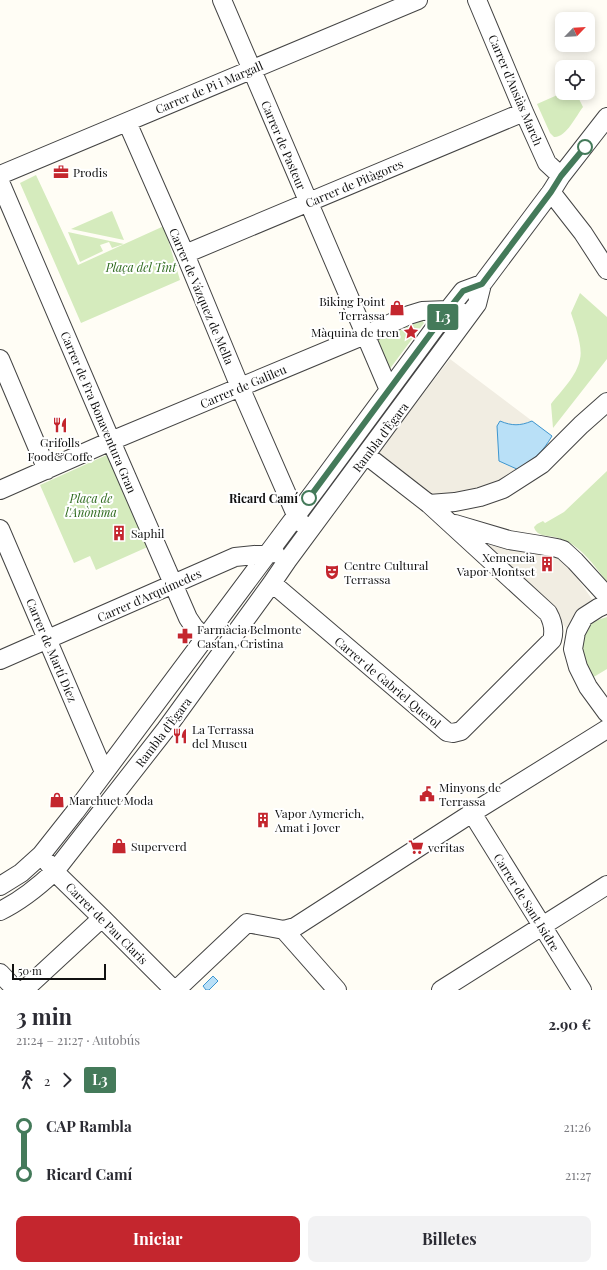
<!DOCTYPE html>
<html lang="es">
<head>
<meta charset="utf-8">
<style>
	body { margin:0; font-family:"Playfair Display",serif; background:#f2f2f3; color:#2b2b33; height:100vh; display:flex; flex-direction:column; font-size:15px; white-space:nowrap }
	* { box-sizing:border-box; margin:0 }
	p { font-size:13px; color:#7c7c81 }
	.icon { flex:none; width:22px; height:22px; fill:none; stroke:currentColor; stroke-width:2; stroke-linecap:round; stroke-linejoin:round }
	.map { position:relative; height:990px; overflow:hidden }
	.details { display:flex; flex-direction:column; background:#fff; flex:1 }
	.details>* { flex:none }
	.badge { padding:0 8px; border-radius:3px; font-size:14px; line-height:26px }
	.needle { width:26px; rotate:65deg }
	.tools { position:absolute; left:555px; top:12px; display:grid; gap:8px }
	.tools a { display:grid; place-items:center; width:40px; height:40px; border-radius:8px; background:#fff; box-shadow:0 2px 10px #0003; font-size:20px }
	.scale { position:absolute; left:12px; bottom:10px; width:94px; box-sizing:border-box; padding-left:4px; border:2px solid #111; border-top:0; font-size:11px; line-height:14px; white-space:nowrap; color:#111; -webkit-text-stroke:3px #fff; paint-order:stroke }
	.map>.badge { position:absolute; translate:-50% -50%; box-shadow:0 0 0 2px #fff }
	.legs { display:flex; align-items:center; gap:6px; height:44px; padding:0 16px; font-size:13px }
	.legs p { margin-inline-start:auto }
	.overview { display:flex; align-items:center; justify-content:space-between; height:68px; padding:0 16px }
	h1 { font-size:22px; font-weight:700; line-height:30px }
	.button { display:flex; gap:8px; margin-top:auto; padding:8px 16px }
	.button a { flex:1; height:46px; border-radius:8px; background:#c4262e; color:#fff; font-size:16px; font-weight:700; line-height:46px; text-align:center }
	.button a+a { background:#f2f2f3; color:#2b2b33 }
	ul { padding:0 16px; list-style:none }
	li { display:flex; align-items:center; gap:14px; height:48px; font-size:15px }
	li i { display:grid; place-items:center; width:6px; height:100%; margin:0 5px; background:currentColor }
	li i::after { content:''; width:10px; height:10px; margin:-5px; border:3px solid; border-radius:50%; background:#fff }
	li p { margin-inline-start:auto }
	li:first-child i { background:linear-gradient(#0000 50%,currentColor 0) }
	li:last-child i { background:linear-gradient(currentColor 50%,#0000 0) }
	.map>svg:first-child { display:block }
	.green { fill:#d5ebbd }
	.plaza { fill:#f1ede2 }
	.water { fill:#b9e0f7; stroke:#3f96cf }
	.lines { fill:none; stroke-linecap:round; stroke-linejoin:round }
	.minor-casing { stroke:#444; stroke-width:20 }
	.minor { stroke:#fff; stroke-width:18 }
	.line-1-casing { stroke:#fff; stroke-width:9 }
	.line-1 { stroke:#447a5a; stroke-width:6 }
	.stop-1-dot { fill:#fff; stroke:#447a5a; stroke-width:2 }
	.labels { text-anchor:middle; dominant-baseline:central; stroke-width:4; stroke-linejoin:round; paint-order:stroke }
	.street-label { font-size:12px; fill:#111; stroke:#fff }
	.poi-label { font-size:12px; fill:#111; stroke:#fff; text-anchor:start }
	.park-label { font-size:12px; font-style:italic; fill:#2f6b1f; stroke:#fff }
	.stop-label { font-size:12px; font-weight:bold; fill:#111; stroke:#fff; text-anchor:end }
</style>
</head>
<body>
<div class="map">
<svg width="607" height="990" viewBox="0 0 607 990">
	<rect width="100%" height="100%" fill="#fffdf5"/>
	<path class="green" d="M562 93H576L583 107C576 116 566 138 554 137L550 133 537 104Z
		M36 175 78 265 164 226 180 280 81 323 20 183Z
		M112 211 124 240 71 229Z
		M68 232 124 244 112 248 109 242 100 245 103 251 80 262Z
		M580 293 607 317V359L553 428 551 404C561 391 577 376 580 359 583 347 575 325 571 313Z
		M422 320 424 323 383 378 368 344Z
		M111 453 152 545 96 570 90 556 74 563 40 485Z
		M607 471V582C593 564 581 545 558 538 550 535 537 538 534 527L537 524 543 521 545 523 564 512Z
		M607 617V669L592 678C589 673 585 668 583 662 576 639 583 623 607 617Z"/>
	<path class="plaza" d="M450 359 552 436 544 448 535 458 505 477 490 486 435 500 376 455Z
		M482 544 546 554 566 562 594 602 568 631 555 613Z"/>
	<path class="water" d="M500 421C512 426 520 426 532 421L552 436C542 453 534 459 519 470L499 461 497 426Z
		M213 976 218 981 209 990H206L203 986Z"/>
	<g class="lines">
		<g class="minor-casing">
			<path id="minor" d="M222 0 389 390
				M477 0 524 112 547 163 561 176
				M127 122 185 254 240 387 296 515 301 523
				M0 175 418 0
				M0 182 111 441 188 618 194 627 205 638
				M551 192 583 233 607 270
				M185 254 524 112
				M0 359 47 470
				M0 490 111 441 365 335 409 315 422 311 448 310 457 307
				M429 504 455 502 480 497 503 489 542 464 581 425 607 402
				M455 524 509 540 540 545 557 548 563 550 575 561 607 596
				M0 529 104 772
				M272 583 447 732 453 733 461 731 552 640C555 630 553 622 548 613L429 504 366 455
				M607 604 598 608 584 617 576 632 573 649 578 667 588 687 607 713
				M0 660 235 557 275 553
				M472 813 582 990
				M48 863 58 875 102 918 174 990
				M0 886 21 873 41 855 75 812 319 485 448 310 463 291 482 284
				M0 911C21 901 38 887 55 871L166 729 272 583 287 561 477 304 482 284 551 192 561 176 607 117
				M284 930 337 990
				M0 973 16 990
				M24 990 102 918
				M176 990 247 923 284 930 295 927 472 813 607 729
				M441 990 607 885"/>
		</g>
		<use href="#minor" class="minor"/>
	</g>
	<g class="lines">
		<g class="line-1-casing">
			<path id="line-1" d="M309 498 448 310 463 291 482 284 551 192 561 176 585 147"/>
		</g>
		<use href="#line-1" class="line-1"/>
	</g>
	<defs>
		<g id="office-bare" transform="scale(1.2)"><path d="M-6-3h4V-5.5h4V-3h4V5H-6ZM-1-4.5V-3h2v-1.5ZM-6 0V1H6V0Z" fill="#c4262e" stroke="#fff" stroke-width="2.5" paint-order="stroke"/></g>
		<g id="shop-bare" transform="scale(1.2)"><path d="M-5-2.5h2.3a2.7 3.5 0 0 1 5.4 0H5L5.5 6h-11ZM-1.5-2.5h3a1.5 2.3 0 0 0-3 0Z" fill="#c4262e" stroke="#fff" stroke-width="2.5" paint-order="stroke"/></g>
		<g id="sight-bare" transform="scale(1.2)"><path d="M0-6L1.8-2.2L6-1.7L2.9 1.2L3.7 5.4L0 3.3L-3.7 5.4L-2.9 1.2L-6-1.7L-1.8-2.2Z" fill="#c4262e" stroke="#fff" stroke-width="2.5" paint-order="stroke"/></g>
		<g id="restaurant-bare" transform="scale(1.2)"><path d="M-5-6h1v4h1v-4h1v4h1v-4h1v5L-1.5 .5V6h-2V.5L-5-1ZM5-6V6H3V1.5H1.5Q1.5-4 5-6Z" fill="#c4262e" stroke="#fff" stroke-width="2.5" paint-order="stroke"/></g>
		<g id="building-bare" transform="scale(1.2)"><path d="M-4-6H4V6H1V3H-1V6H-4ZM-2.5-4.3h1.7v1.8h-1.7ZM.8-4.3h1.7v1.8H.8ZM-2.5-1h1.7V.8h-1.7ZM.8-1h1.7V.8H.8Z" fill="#c4262e" stroke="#fff" stroke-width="2.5" paint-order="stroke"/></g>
		<g id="theatre-bare" transform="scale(1.2)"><path d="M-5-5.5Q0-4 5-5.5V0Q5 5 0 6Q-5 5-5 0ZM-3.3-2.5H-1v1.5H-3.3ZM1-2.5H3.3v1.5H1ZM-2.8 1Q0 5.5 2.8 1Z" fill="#c4262e" stroke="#fff" stroke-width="2.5" paint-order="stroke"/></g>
		<g id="pharmacy-bare" transform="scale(1.2)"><path d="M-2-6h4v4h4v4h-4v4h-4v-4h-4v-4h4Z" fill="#c4262e" stroke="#fff" stroke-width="2.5" paint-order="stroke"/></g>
		<g id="civic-bare" transform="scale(1.2)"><path d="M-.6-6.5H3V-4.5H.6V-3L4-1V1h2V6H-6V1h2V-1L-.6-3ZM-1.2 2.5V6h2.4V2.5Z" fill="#c4262e" stroke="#fff" stroke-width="2.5" paint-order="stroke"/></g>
		<g id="supermarket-bare" transform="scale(1.2)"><path d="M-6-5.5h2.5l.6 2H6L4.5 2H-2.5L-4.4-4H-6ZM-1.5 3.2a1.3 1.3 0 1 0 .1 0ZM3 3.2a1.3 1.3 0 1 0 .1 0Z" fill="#c4262e" stroke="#fff" stroke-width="2.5" paint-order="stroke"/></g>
	</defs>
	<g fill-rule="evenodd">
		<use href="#office-bare" x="61" y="172"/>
		<use href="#shop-bare" x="397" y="308"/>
		<use href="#sight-bare" x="411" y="332"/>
		<use href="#restaurant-bare" x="60" y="425"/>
		<use href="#building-bare" x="119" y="533"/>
		<use href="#building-bare" x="547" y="564"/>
		<use href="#theatre-bare" x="332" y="572"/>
		<use href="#pharmacy-bare" x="185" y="636"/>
		<use href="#restaurant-bare" x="180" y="736"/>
		<use href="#civic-bare" x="427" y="794"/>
		<use href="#shop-bare" x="57" y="800"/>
		<use href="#building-bare" x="263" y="820"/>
		<use href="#shop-bare" x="119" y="846"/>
		<use href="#supermarket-bare" x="416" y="847"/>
	</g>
	<g class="stop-1-dot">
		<circle cx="585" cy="147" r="7"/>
		<circle cx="309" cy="498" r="7"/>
	</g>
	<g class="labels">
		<g class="street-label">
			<text transform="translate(209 87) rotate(-23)">Carrer de Pi i Margall</text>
			<text transform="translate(516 90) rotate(67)">Carrer d'Ausiàs March</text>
			<text transform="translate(284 145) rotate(67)">Carrer de Pasteur</text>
			<text transform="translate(354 183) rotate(-23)">Carrer de Pitàgores</text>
			<text transform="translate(202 296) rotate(67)">Carrer de Vázquez de Mella</text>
			<text transform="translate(243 386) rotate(-23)">Carrer de Galileu</text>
			<text transform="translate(99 412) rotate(67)">Carrer de Fra Bonaventura Gran</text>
			<text transform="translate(380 437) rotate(-53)">Rambla d'Ègara</text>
			<text transform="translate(149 595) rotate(-24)">Carrer d'Arquímedes</text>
			<text transform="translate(52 650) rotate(67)">Carrer de Martí Díez</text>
			<text transform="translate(388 682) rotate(40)">Carrer de Gabriel Querol</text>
			<text transform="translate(163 732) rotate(-53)">Rambla d'Ègara</text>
			<text transform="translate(527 902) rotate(58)">Carrer de Sant Isidre</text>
			<text transform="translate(107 923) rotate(45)">Carrer de Pau Claris</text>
		</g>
		<g class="poi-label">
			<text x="73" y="172">Prodis</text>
			<text x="385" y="301" text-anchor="end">Biking Point<tspan x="385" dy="14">Terrassa</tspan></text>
			<text x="399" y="332" text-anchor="end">Màquina de tren</text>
			<text x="60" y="442" text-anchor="middle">Grifolls<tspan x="60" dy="14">Food&amp;Coffe</tspan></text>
			<text x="131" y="533">Saphil</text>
			<text x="535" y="557" text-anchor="end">Xemeneia<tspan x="535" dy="14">Vapor Montset</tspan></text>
			<text x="344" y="565">Centre Cultural<tspan x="344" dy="14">Terrassa</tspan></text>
			<text x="197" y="629">Farmàcia Belmonte<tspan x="197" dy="14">Castan, Cristina</tspan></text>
			<text x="192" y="729">La Terrassa<tspan x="192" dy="14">del Museu</tspan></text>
			<text x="439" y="787">Minyons de<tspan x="439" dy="14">Terrassa</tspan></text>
			<text x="69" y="800">Marchuet Moda</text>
			<text x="275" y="813">Vapor Aymerich,<tspan x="275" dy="14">Amat i Jover</tspan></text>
			<text x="131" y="846">Superverd</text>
			<text x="428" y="847">veritas</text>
		</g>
		<g class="park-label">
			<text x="141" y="267">Plaça del Tint</text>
			<text x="91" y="498">Plaça de<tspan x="91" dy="14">l'Anònima</tspan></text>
		</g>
		<g class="stop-label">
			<text x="298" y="498">Ricard Camí</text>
		</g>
	</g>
</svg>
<div class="tools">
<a><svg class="needle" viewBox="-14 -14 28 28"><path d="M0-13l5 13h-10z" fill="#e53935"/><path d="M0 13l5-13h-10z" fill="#7c7c81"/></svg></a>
<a><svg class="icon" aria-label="locate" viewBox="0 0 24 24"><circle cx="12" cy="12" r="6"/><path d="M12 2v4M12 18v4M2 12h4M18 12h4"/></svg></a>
</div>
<div class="scale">50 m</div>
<b class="badge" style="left:443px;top:317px;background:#447a5a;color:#fff">L3</b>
</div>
<section class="details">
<div class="overview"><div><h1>3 min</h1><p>21:24 – 21:27 · Autobús</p></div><b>2.90 €</b></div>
<div class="legs"><svg class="icon" aria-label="walk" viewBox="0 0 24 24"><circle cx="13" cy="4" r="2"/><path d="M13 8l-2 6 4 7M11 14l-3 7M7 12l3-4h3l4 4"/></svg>2<svg class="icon" aria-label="forward" viewBox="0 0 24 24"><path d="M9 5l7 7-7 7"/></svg><b class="badge" style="background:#447a5a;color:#fff">L3</b></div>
<ul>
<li><i style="color:#447a5a"></i><b>CAP Rambla</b><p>21:26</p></li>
<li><i style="color:#447a5a"></i><b>Ricard Camí</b><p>21:27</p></li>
</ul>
<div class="button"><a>Iniciar</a><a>Billetes</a></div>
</section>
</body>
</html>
